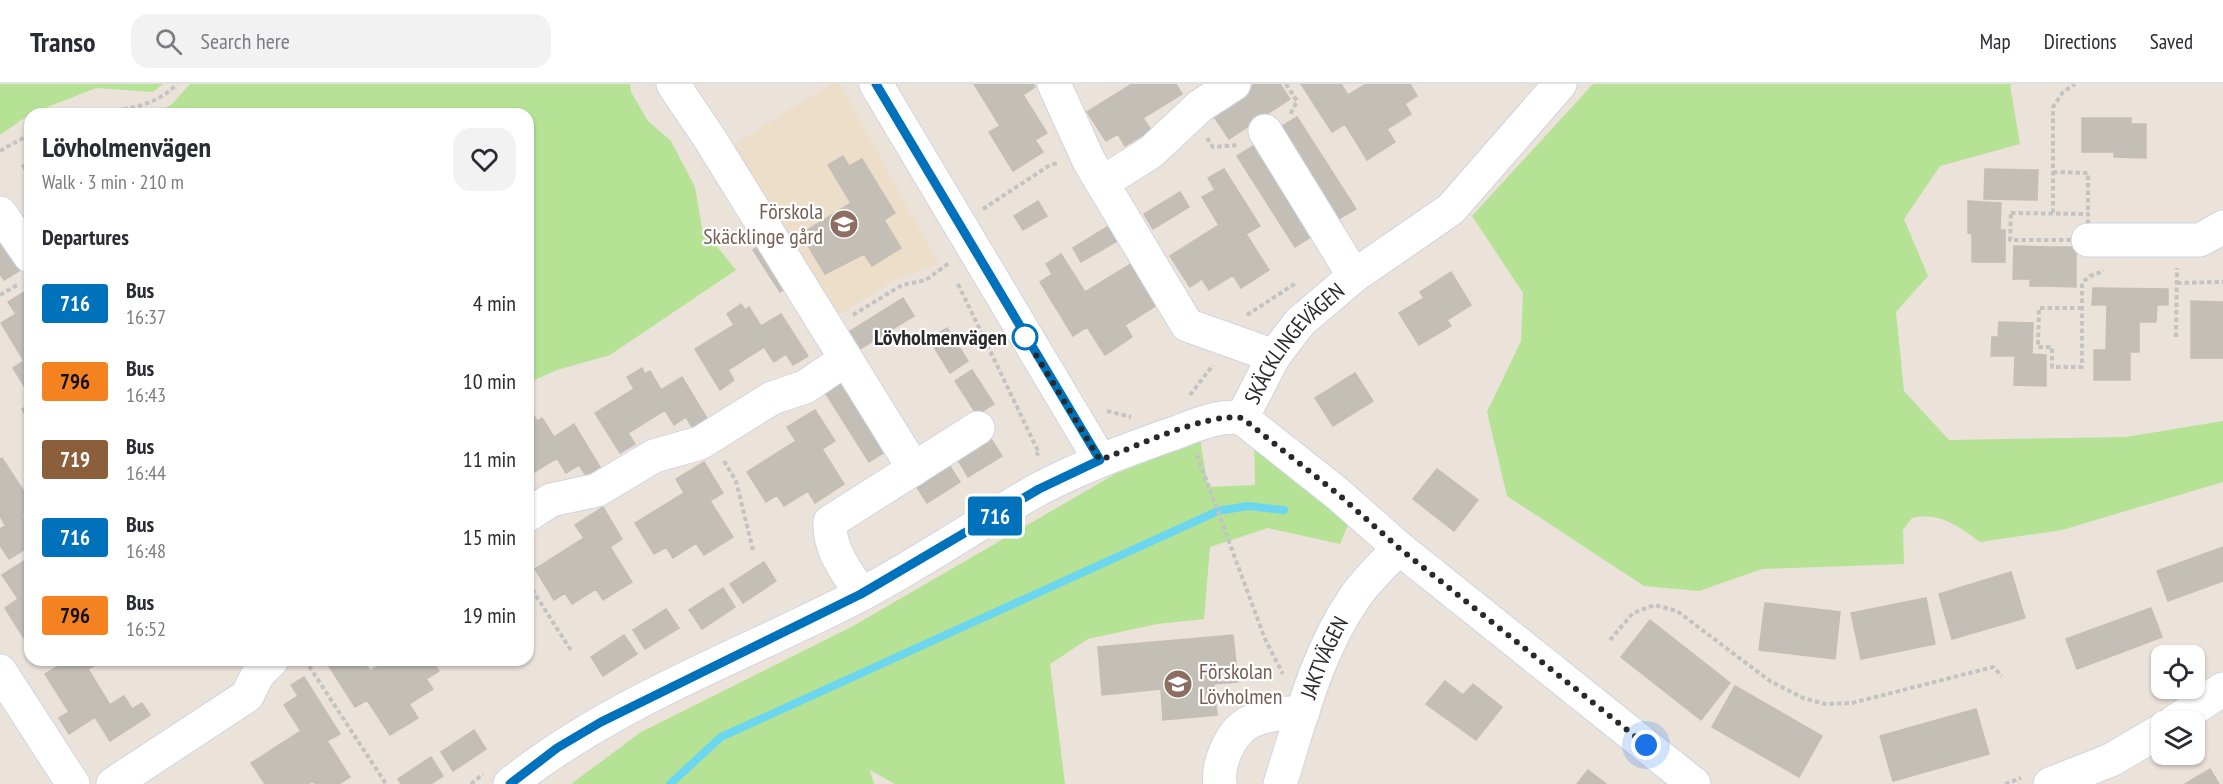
<!DOCTYPE html>
<html lang="en">
<head>
<meta charset="utf-8">
<style>
	body { margin:0; font-family:"PT Sans Narrow",sans-serif; background:#f2f2f3; color:#2b2b33; height:100vh; display:flex; flex-direction:column; font-size:22px; white-space:nowrap }
	* { box-sizing:border-box; margin:0 }
	p { font-size:20px; color:#7c7c81 }
	.icon { flex:none; width:33px; height:33px; fill:none; stroke:currentColor; stroke-width:2; stroke-linecap:round; stroke-linejoin:round }
	.map { position:relative; flex:1; overflow:hidden }
	.drawer { position:absolute; left:24px; top:24px; width:510px; height:558px; display:flex; flex-direction:column; background:#fff; border-radius:18px; box-shadow:0 2px 4px #0004 }
	.drawer>* { flex:none }
	.badge { padding:0 12px; border-radius:4px; font-size:21px; line-height:39px }
	.tools { position:absolute; left:2151px; top:561px; display:grid; gap:12px }
	.tools a { display:grid; place-items:center; width:54px; height:54px; border-radius:12px; background:#fff; box-shadow:0 2px 4px #0004; font-size:30px }
	.you { position:absolute; width:30px; height:30px; margin:-15px; border:4px solid #fff; border-radius:50%; background:#1a73e8; box-shadow:0 0 0 9px #1a73e833 }
	.map>.badge { position:absolute; translate:-50% -50%; box-shadow:0 0 0 3px #fff }
	h2 { padding:0 18px; font-size:22px; line-height:54px }
	.round { display:grid; place-items:center; flex:none; width:63px; height:63px; border-radius:18px; background:#f2f2f3 }
	.summary { display:flex; align-items:center; justify-content:space-between; height:102px; padding:0 18px }
	h1 { font-size:28px; font-weight:700; line-height:45px }
	ul { padding:0; list-style:none }
	li { display:flex; align-items:center; gap:18px; height:78px; padding:0 18px }
	li div { flex:1 }
	li b { display:block; font-size:22px }
	li em { font-style:normal }
	li .badge { min-width:66px; font-weight:700; text-align:center }
	header { display:flex; align-items:center; gap:36px; box-sizing:border-box; height:84px; padding:0 30px; background:#fff; border-bottom:2px solid #e1e1e2 }
	header strong { font-size:28px }
	nav { display:flex; gap:33px; margin-inline-start:auto; font-size:21px }
	.search { width:420px; height:54px; background:#f2f2f3; display:flex; align-items:center; gap:15px; box-sizing:border-box; padding:0 21px; border-radius:18px; color:#7c7c81; font-size:22px }
	.map>svg:first-child { display:block }
	.education { fill:#eddec9 }
	.green { fill:#b6e296 }
	.lines { fill:none; stroke-linecap:round; stroke-linejoin:round }
	.stream { stroke:#6cd6ee; stroke-width:8 }
	.building { fill:#c3beb6; stroke:#c6beb4; stroke-width:1.5 }
	.minor-casing { stroke:#cfd5e2; stroke-width:35 }
	.path { stroke:#c3c3c3; stroke-width:4; stroke-dasharray:4.5 3; stroke-linecap:butt }
	.minor { stroke:#fff; stroke-width:33 }
	.line-casing { stroke:#fff; stroke-width:14 }
	.line { stroke:#0072bc; stroke-width:9 }
	.walk { stroke:#292929; stroke-width:6; stroke-dasharray:0 10.8 }
	.stop-dot { fill:#fff; stroke:#0072bc; stroke-width:3 }
	.labels { text-anchor:middle; dominant-baseline:central; stroke-width:4.5; stroke-linejoin:round; paint-order:stroke }
	.education-label { font-size:22px; fill:#785e54; stroke:#fff; text-anchor:end }
	.stop-label { font-size:22px; font-weight:bold; fill:#292929; stroke:#fff; text-anchor:end }
	.street-label { font-size:22px; fill:#292929; stroke:#fff }
</style>
</head>
<body>
<header>
<strong>Transo</strong>
<div class="search"><svg class="icon" aria-label="search" viewBox="0 0 24 24"><circle cx="10" cy="10" r="6"/><path d="M15 15l6 6"/></svg>Search here</div>
<nav><a>Map</a><a>Directions</a><a>Saved</a></nav>
</header>
<div class="map">
<svg width="2223" height="700" viewBox="0 0 2223 700">
	<rect width="100%" height="100%" fill="#ebe2da"/>
	<path class="education" d="M831 0H840L939 180 899 194 833 234 729 64Z"/>
	<path class="green" d="M0 0H163L153 8 96 4 30 30 0 51Z
		M190 0H630L631 8 648 37 671 57 695 103 702 144 736 186 610 271 557 286 528 299V30H157L173 19Z
		M1593 0H2014L2010 1 2020 60 1940 82 1904 135 1928 192 1896 228 1904 307 1949 356 2126 353 2223 337V398L2062 446 1980 458C1958 442 1940 428 1912 434L1903 446 1904 480 1762 485 1699 507 1644 502 1507 412 1487 328 1521 257 1523 209 1472 132Z
		M1254 353 1351 434 1340 460 1268 444 1210 463 1204 535 1157 540 1088 555 1050 580 1065 700H895L870 686 874 700H571L641 648 853 542 1117 389 1200 355 1208 403 1255 401Z"/>
	<g class="lines">
		<path class="stream" d="M670 700 721 653 1218 427 1248 422 1284 426"/>
	</g>
	<path class="building" d="M974 0H1033L1035 3 1023 11 1047 49 1035 56 1043 68 1013 87 989 48 1000 42Z
		M1132 0H1176L1182 10 1143 34 1151 46 1125 62 1118 50 1106 57 1087 28Z
		M1255 0H1280L1290 15 1229 55 1211 28Z
		M1301 0H1341L1348 11 1366 0H1410L1417 12 1405 20 1411 30 1387 45 1395 58 1367 76 1345 40 1332 48Z
		M1297 33 1356 125 1337 136 1279 44Z
		M2082 34H2131V40H2146V74L2114 73V68H2082Z
		M1256 60 1314 151 1295 163 1237 72Z
		M843 72 849 82 862 75 895 129 884 136 901 164 872 182 864 170 825 190 801 150 851 119 828 81Z
		M30 77V94L22 82Z
		M1224 85 1260 142 1246 150 1269 186 1241 204 1233 191 1209 206 1202 195 1190 203 1170 172 1219 141 1202 113 1215 106 1208 94Z
		M1985 85 2038 86 2037 116 1984 115Z
		M1180 108 1189 123 1153 145 1144 130Z
		M1038 117 1047 132 1023 146 1014 132Z
		M1968 117 2001 119 2000 146H2005V178H1972V150L1968 149Z
		M1110 141 1119 156 1081 178 1073 164Z
		M0 151 22 185 4 196 0 190Z
		M767 157 793 200 780 208 753 166Z
		M2014 162 2047 163 2046 202H2030V195H2013Z
		M2047 163H2076V203L2046 202Z
		M1061 170 1085 208 1134 178 1160 219 1125 241 1132 253 1105 271 1087 243 1073 252 1040 198 1052 190 1046 180Z
		M1451 188 1471 221 1447 236 1451 242 1419 261 1399 229 1424 214 1420 208Z
		M2093 204 2168 205V221H2157L2156 238H2139V268H2130V296H2094V266H2106L2107 221H2092Z
		M24 208 30 217 29 310 13 284 24 277 1 239 16 230 8 218Z
		M903 214 914 232 860 265 849 248Z
		M2191 217 2223 218V274H2191Z
		M741 220 745 226 749 223 761 242 781 230 808 272 793 281 786 270 774 278 764 263 728 286 734 296 720 306 695 265 734 241 727 230Z
		M1999 238 2033 239 2032 270 2046 271V302L2014 301 2015 272H1991L1992 253H1998Z
		M947 244 968 277 950 289 929 255Z
		M642 284 645 290 650 287 661 306 682 293 708 336 693 345 686 333 674 341 665 326 628 349 635 360 620 369 595 329 634 305 627 293Z
		M972 286 994 320 977 331 955 297Z
		M1355 289 1373 317 1333 342 1315 314Z
		M840 291 888 366 869 378 821 302Z
		M30 320V340L22 325Z
		M815 326 835 357 822 365 844 400 815 419 808 407 784 422 777 411 766 418 747 388 796 357 787 343Z
		M534 332 537 337 542 334 554 353 574 340 600 383 586 392 579 381 566 389 557 374 528 392V335Z
		M991 355 1002 372 968 393 958 376Z
		M2 374 30 417V426L5 441 0 432V375Z
		M704 378 723 409 710 417 733 453 704 471 696 459 673 474 666 463 654 470 635 439 684 409 676 395Z
		M949 381 960 398 927 419 916 402Z
		M1437 385 1478 416 1454 447 1413 415Z
		M603 423 622 455 610 463 632 498 603 516 596 505 572 520 565 509 554 516 535 485 584 454 575 441Z
		M22 431 30 443V462L9 475 0 461V445Z
		M2223 463V497L2168 517 2157 487Z
		M30 473V507L18 515 2 491Z
		M764 478 776 497 743 519 730 500Z
		M2011 488 2025 534 1952 555 1939 510Z
		M723 504 735 523 702 545 689 526Z
		M30 507V564L5 524Z
		M1926 514 1935 560 1861 575 1851 529Z
		M1765 519 1840 528 1835 575 1759 566Z
		M2151 524 2162 553 2077 585 2066 555Z
		M666 525 679 544 645 565 633 546Z
		M1650 536 1730 599 1701 636 1621 573Z
		M624 551 637 570 603 592 591 573Z
		M1233 551 1238 598 1214 600 1217 631 1163 636 1161 605 1102 611 1098 563Z
		M68 576H97L99 579 88 585 110 621 124 612 132 625 142 619 150 631 110 657 95 633 69 650 59 634 69 628 45 590Z
		M325 576H363L370 587 388 576H432L439 587 426 595 433 605 409 620 418 634 390 651 367 616 355 623Z
		M304 593 340 650 327 657 350 693 339 700H315L313 697 309 700H265L251 679 301 647 284 621 298 612 291 601Z
		M1445 597 1463 611 1473 600 1502 623 1476 656 1426 620Z
		M1735 602 1822 652 1799 693 1712 643Z
		M1976 625 1989 670 1893 697 1880 652Z
		M474 646 486 665 453 687 441 668Z
		M431 673 443 692 431 700H401L398 695Z
		M2210 685 2219 700H2185Z
		M1588 686 1606 700H1577Z"/>
	<g class="lines">
		<g class="minor-casing">
			<g id="minor">
				<path d="M673 0 710 55 914 385"/>
				<path d="M876 0 1100 376"/>
				<path d="M1054 0 1089 77 1187 241 1274 272"/>
				<path d="M1265 47 1354 192"/>
				<path d="M1102 99 1151 68 1200 22 1234 0"/>
				<path d="M0 129 30 172"/>
				<path d="M2088 156H2200L2223 143"/>
				<path id="s1" d="M1242 334 1274 272 1300 238 1354 192 1451 125 1560 0"/>
				<path d="M528 431 551 416 597 406 654 372 700 359 772 314 805 303 846 275"/>
				<path d="M861 510C846 486 829 467 830 438L978 344"/>
				<path d="M0 587 73 700"/>
				<path d="M2174 638 2223 605"/>
				<path d="M113 700 247 612 258 590 272 576"/>
				<path d="M510 700C614 617 742 572 860 511 921 479 978 439 1039 405 1081 383 1124 367 1169 351 1192 343 1217 330 1242 334L1338 410 1399 464 1694 700"/>
				<path d="M1220 700C1217 681 1230 649 1248 639 1264 630 1286 629 1303 628"/>
				<path id="s2" d="M1280 700C1300 638 1316 570 1353 516 1365 497 1384 480 1399 464"/>
				<path d="M2050 700 2111 676 2162 646"/>
			</g>
		</g>
		<path class="path" d="M1286 0 1297 17 1290 31
			M86 30C121 25 151 26 177 0
			M1207 54 1213 63 1239 61
			M0 67 30 50
			M2053 88 2088 89V126
			M983 125 1050 81 1058 79
			M2011 129 2088 130V156H2010Z
			M2053 129V23L2063 8 2075 0
			M2177 199 2223 198
			M958 200 1039 369 1036 371
			M0 211 19 200
			M2082 224H2039L2038 263H2052V283H2082V199L2090 192 2104 187
			M853 231 902 201 926 196 949 179
			M1247 231 1296 199
			M2176 253 2177 184
			M1190 311 1213 281
			M1107 327 1131 333
			M1197 371 1265 555 1283 590
			M724 377 736 397 753 466
			M528 499 572 568
			M1610 556 1633 529 1655 521 1677 527 1770 597 1803 614 1825 620 1852 619 1993 583 2002 592
			M305 576 386 700
			M471 700 483 690
			M2005 700 2021 694"/>
		<use href="#minor" class="minor"/>
	</g>
	<g class="lines">
		<g class="line-casing">
			<path id="line" d="M510 700 557 664 601 638 861 510 1039 405 1100 376 876 0"/>
		</g>
		<use href="#line" class="line"/>
		<path class="walk" d="M1025 253 1100 376C1135 363 1208 328 1242 334L1338 410 1399 464 1646 661"/>
	</g>
	<defs>
		<g id="school-disc" transform="scale(1.5)"><circle r="9.5" fill="#8d6e63" stroke="#fff"/><path d="M0-5L7-2L0 1L-7-2ZM-4 1L0 2.5L4 1V4Q0 6-4 4Z" fill="#fff"/></g>
	</defs>
	<g fill-rule="evenodd">
		<use href="#school-disc" x="844" y="140"/>
		<use href="#school-disc" x="1178" y="600"/>
	</g>
	<circle class="stop-dot" cx="1025" cy="253" r="12"/>
	<g class="labels">
		<g class="education-label">
			<text x="823" y="127">Förskola<tspan x="823" dy="25">Skäcklinge gård</tspan></text>
			<text x="1199" y="587" text-anchor="start">Förskolan<tspan x="1199" dy="25">Lövholmen</tspan></text>
		</g>
		<g class="stop-label">
			<text x="1007" y="253">Lövholmenvägen</text>
		</g>
		<g class="street-label">
			<text stroke="none"><textPath href="#s1" startOffset="92">SKÄCKLINGEVÄGEN</textPath></text>
			<text stroke="none"><textPath href="#s2" startOffset="134">JAKTVÄGEN</textPath></text>
		</g>
	</g>
</svg>
<div class="tools">
<a><svg class="icon" aria-label="locate" viewBox="0 0 24 24"><circle cx="12" cy="12" r="6"/><path d="M12 2v4M12 18v4M2 12h4M18 12h4"/></svg></a>
<a><svg class="icon" aria-label="layers" viewBox="0 0 24 24"><path d="M12 4l9 5-9 5-9-5zM3 14l9 5 9-5"/></svg></a>
</div>
<div class="you" style="left:1646px;top:661px"></div>
<b class="badge" style="left:995px;top:432px;background:#0072bc;color:#fff">716</b>
<section class="drawer">
<div class="summary"><div><h1>Lövholmenvägen</h1><p>Walk · 3 min · 210 m</p></div><a class="round"><svg class="icon" aria-label="heart" viewBox="0 0 24 24"><path d="M12 20l-8-8c-3-5 5-10 8-4 3-6 11-1 8 4z"/></svg></a></div>
<h2>Departures</h2>
<ul>
<li><span class="badge" style="background:#0072bc;color:#fff">716</span><div><b>Bus</b><p>16:37</p></div><em>4 min</em></li>
<li><span class="badge" style="background:#f58220;color:#111">796</span><div><b>Bus</b><p>16:43</p></div><em>10 min</em></li>
<li><span class="badge" style="background:#8b5e3c;color:#fff">719</span><div><b>Bus</b><p>16:44</p></div><em>11 min</em></li>
<li><span class="badge" style="background:#0072bc;color:#fff">716</span><div><b>Bus</b><p>16:48</p></div><em>15 min</em></li>
<li><span class="badge" style="background:#f58220;color:#111">796</span><div><b>Bus</b><p>16:52</p></div><em>19 min</em></li>
</ul>
</section>
</div>
</body>
</html>
